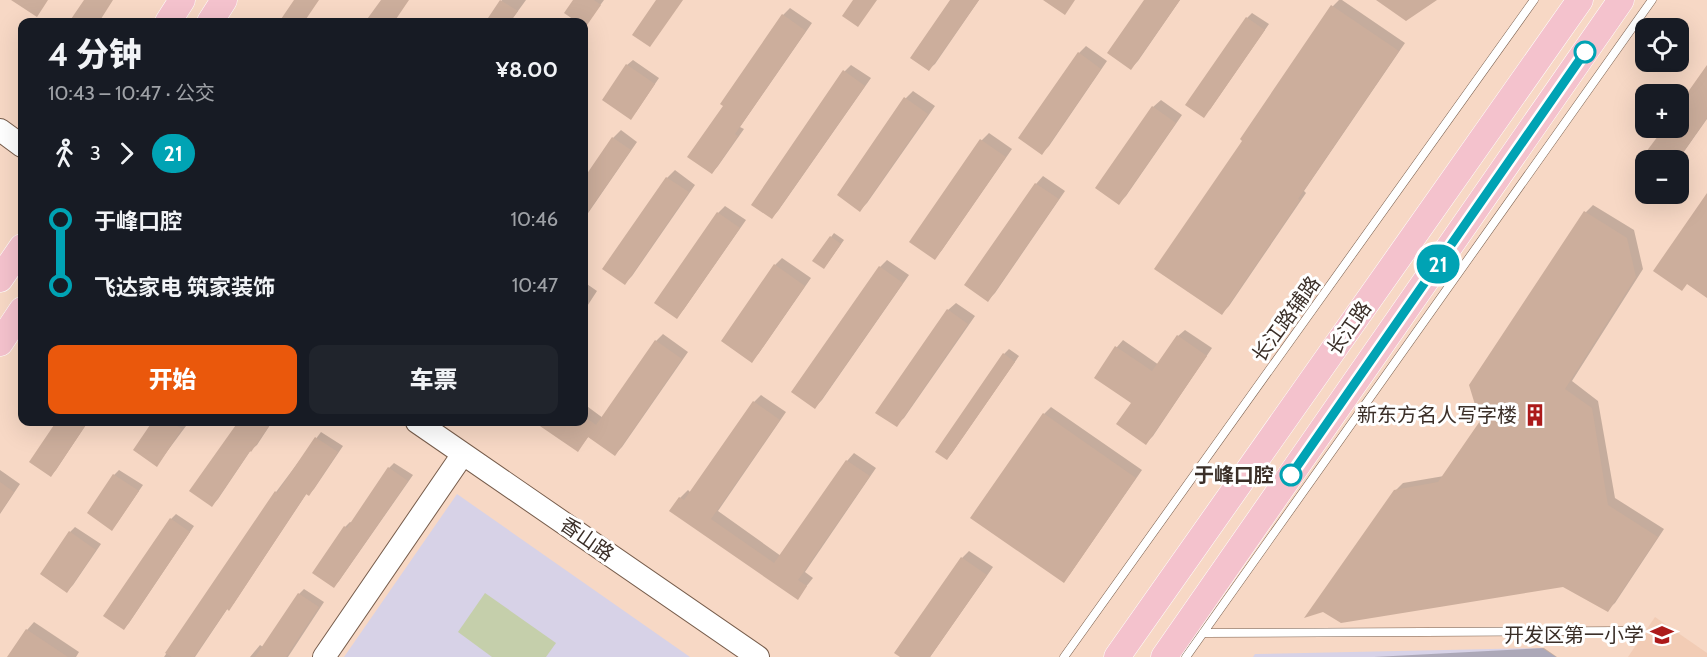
<!DOCTYPE html>
<html lang="zh">
<head>
<meta charset="utf-8">
<style>
	body { margin:0; font-family:Cabin,"Noto Sans SC",sans-serif; background:#20242c; color:#f1f3f6; height:100vh; display:flex; flex-direction:column; font-size:22px; white-space:nowrap }
	* { box-sizing:border-box; margin:0 }
	p { font-size:20px; color:#9ea1a6 }
	.icon { flex:none; width:33px; height:33px; fill:none; stroke:currentColor; stroke-width:2; stroke-linecap:round; stroke-linejoin:round }
	.map { position:relative; flex:1; overflow:hidden }
	.side { position:absolute; left:18px; top:18px; width:570px; height:408px; display:flex; flex-direction:column; background:#171b24; border-radius:12px; box-shadow:0 6px 24px #0002 }
	.side>* { flex:none }
	.badge { padding:0 12px; border-radius:20px; font-size:21px; line-height:39px }
	.tools { position:absolute; left:1635px; top:18px; display:grid; gap:12px }
	.tools a { display:grid; place-items:center; width:54px; height:54px; border-radius:12px; background:#171b24; box-shadow:0 6px 24px #0002; font-size:30px }
	.map>.badge { position:absolute; translate:-50% -50%; box-shadow:0 0 0 3px #fff }
	.legs { display:flex; align-items:center; gap:9px; height:66px; padding:0 30px; font-size:20px }
	.legs p { margin-inline-start:auto }
	.head { display:flex; align-items:center; justify-content:space-between; height:102px; padding:0 30px }
	h1 { font-size:33px; font-weight:800; line-height:45px }
	.primary-button { display:flex; gap:12px; margin-top:auto; padding:12px 30px }
	.primary-button a { flex:1; height:69px; border-radius:12px; background:#ea580c; color:#fff; font-size:24px; font-weight:800; line-height:69px; text-align:center }
	.primary-button a+a { background:#20242c; color:#f1f3f6 }
	ul { padding:0 30px; list-style:none }
	li { display:flex; align-items:center; gap:21px; height:66px; font-size:22px }
	li i { display:grid; place-items:center; width:9px; height:100%; margin:0 8px; background:currentColor }
	li i::after { content:''; width:15px; height:15px; margin:-8px; border:4px solid; border-radius:50%; background:#171b24 }
	li p { margin-inline-start:auto }
	li:first-child i { background:linear-gradient(#0000 50%,currentColor 0) }
	li:last-child i { background:linear-gradient(currentColor 50%,#0000 0) }
	.map>svg:first-child { display:block }
	.commercial { fill:#d7d2e7 }
	.built { fill:#f2ccb5 }
	.green { fill:#c5cfab }
	.shadow { fill:#0003 }
	.building { fill:#ccae9c }
	.lines { fill:none; stroke-linecap:round; stroke-linejoin:round }
	.lane-casing { stroke:#765c4b; stroke-width:9 }
	.secondary-casing { stroke:#765c4b; stroke-width:24 }
	.primary-casing { stroke:#fff; stroke-width:27 }
	.lane { stroke:#fff; stroke-width:8 }
	.secondary { stroke:#fff; stroke-width:22 }
	.primary { stroke:#f4c2cd; stroke-width:26 }
	.line-1-casing { stroke:#fff; stroke-width:14 }
	.line-1 { stroke:#00a3b4; stroke-width:9 }
	.stop-1-dot { fill:#fff; stroke:#00a3b4; stroke-width:3 }
	.labels { text-anchor:middle; dominant-baseline:central; stroke-width:6; stroke-linejoin:round; paint-order:stroke }
	.street-label { font-size:20px; fill:#3b2f28; stroke:#fff }
	.poi-label { font-size:20px; fill:#3b2f28; stroke:#fff; text-anchor:end }
	.stop-label { font-size:20px; font-weight:bold; fill:#3b2f28; stroke:#fff; text-anchor:end }
</style>
</head>
<body>
<div class="map">
<svg width="1707" height="657" viewBox="0 0 1707 657">
	<rect width="100%" height="100%" fill="#f7d8c5"/>
	<path class="commercial" d="M457 494 690 657H344Z
		M1542 648 1556 657H1253L1255 654Z"/>
	<path class="built" d="M1655 617 1707 653V657H1628Z"/>
	<path class="green" d="M485 593 556 643 546 657H492L458 632Z"/>
	<path class="shadow" d="M502 0H526L510 22H496L490 18Z
		M575 0H604L585 26 584 22H580L566 13Z
		M952 0H979L935 64 929 69Z
		M1145 0H1180L1138 61 1131 68Z
		M1339 0H1342L1405 43 1304 191 1306 193 1229 306 1222 313 1333 6Z
		M790 8 812 23 740 127 744 129 718 166 712 173 783 15Z
		M1252 13 1269 24 1209 111 1247 18Z
		M1086 46 1107 61 1049 146 1042 153 1079 53Z
		M633 60 659 78 636 112 627 65Z
		M851 65 871 78 778 211 772 217 845 71Z
		M1707 68V119L1678 160H1646V169L1639 165 1665 128H1678Z
		M913 91 935 106 867 203 860 210 839 195 906 98Z
		M1161 100 1182 115 1126 196 1119 203 1097 188 1153 107Z
		M621 130 637 142 584 219V181L613 138Z
		M989 133 1012 149 942 250 935 258 982 140Z
		M675 170 695 185 632 276 625 283 604 269 667 178Z
		M1043 176 1065 191 995 293 988 300 966 285 1036 184Z
		M1593 205 1634 230 1643 269 1572 381 1598 401 1615 498 1664 529 1615 603 1607 610 1395 491 1403 483 1444 476 1482 421 1470 385 1586 212Z
		M725 206 746 220 684 309 677 317 718 213Z
		M834 233 844 240 827 264 814 260Z
		M782 258 811 278 759 353 752 361 775 265Z
		M887 260 909 275 822 400 815 407 880 267Z
		M584 282 597 291 584 311Z
		M956 303 975 316 904 418 896 425 878 412 948 310Z
		M1185 330 1212 348 1153 436 1146 443 1133 403 1096 377 1117 347 1123 340 1159 365 1178 336Z
		M663 334 688 352 622 447 615 454 589 436 578 450 536 422H584V404L603 418 656 341Z
		M1009 349 1019 356 952 453 947 458 1004 354Z
		M761 395 786 412 718 511 781 556 847 461 854 453 876 468 805 572 813 578 797 598 680 498 688 490 691 493 754 402Z
		M1051 407 1142 470 1070 574 1063 581 1044 414Z
		M59 422H92L89 424 87 423 56 470 51 475Z
		M154 422H189L157 465 135 450Z
		M240 422H272L257 445 251 450 218 499 212 505 223 446Z
		M321 432 343 446 314 489 309 494 307 493 234 603 229 609 228 608 195 657H164L276 492Z
		M394 463 413 475 339 581 334 586 345 527 350 522 352 523 389 468Z
		M0 470 20 484 0 514Z
		M119 470 143 485 117 523 112 529 114 475Z
		M176 514 194 526 129 623 124 628 171 519Z
		M75 527 101 544 73 585 67 591 70 532Z
		M969 551 993 567 930 657H903L962 558Z
		M304 589 324 602 288 657H250L260 645 263 647 299 594Z
		M34 622 79 652 76 657H9L27 630Z
		M1544 648 1557 657H1374Z"/>
	<path class="building" d="M11 0H48L37 17Z
		M84 0H113L99 22H69Z
		M294 0H319L304 22H279Z
		M381 0H409L394 22H365Z
		M500 0 518 11 510 22H494L488 18Z
		M573 0H594L601 5 585 28 584 22H577L564 13Z
		M656 0H683L650 47 632 35Z
		M853 0H877L858 27 842 16Z
		M950 0H979L929 71 910 58Z
		M1043 0H1075L1065 15Z
		M1144 0H1180L1131 70 1107 53Z
		M1376 0H1437L1406 21Z
		M1331 5 1399 51 1298 199 1300 200 1222 315 1154 269 1242 141 1240 139Z
		M782 14 806 31 735 134 738 136 712 174 687 157 723 106 720 104Z
		M1246 17 1265 30 1204 118 1185 105Z
		M1078 52 1101 69 1042 155 1018 138Z
		M626 64 655 84 631 120 602 100Z
		M1707 65V118L1678 160H1640L1664 128H1678V106Z
		M843 70 865 86 772 219 751 205Z
		M904 97 928 114 860 212 837 195Z
		M1152 106 1176 123 1119 205 1095 188Z
		M612 137 631 150 584 218V178Z
		M980 139 1006 157 935 260 909 242Z
		M666 177 689 192 625 285 602 269Z
		M1035 183 1059 199 988 302 964 285Z
		M1707 193V298L1687 284 1682 291 1653 271Z
		M1584 211 1627 238 1636 277 1565 389 1592 408 1608 505 1658 537 1608 612 1563 587 1341 623 1323 612 1304 618 1394 490 1438 482 1480 421 1469 385Z
		M717 212 740 228 677 319 654 303Z
		M830 236 841 244 824 269 812 261Z
		M774 264 805 286 752 363 721 341Z
		M879 266 903 283 815 409 791 392Z
		M947 309 968 324 897 427 875 413Z
		M1177 335 1207 356 1146 445 1116 424 1131 403 1094 378 1115 346 1152 371Z
		M655 340 682 359 615 456 588 437 578 452 534 422H584V416L596 425Z
		M1003 353 1015 362 947 460 935 452Z
		M753 401 780 420 711 519 774 563 846 460 870 476 798 580 807 586 798 600 669 511 679 497 684 500Z
		M1043 413 1136 478 1064 583 970 518Z
		M56 422H88L51 477 29 462Z
		M152 422H171L182 429 157 467 133 450Z
		M238 422H272L251 452 250 451 212 507 189 491Z
		M315 437 338 452 309 496 306 494 229 611 227 609 194 657H172L165 653 275 491 277 493Z
		M388 467 408 481 334 588 312 573 344 526 347 528Z
		M113 474 139 491 112 531 87 513Z
		M0 482 14 492 0 513Z
		M170 518 190 532 124 630 103 616Z
		M69 531 96 550 67 593 40 574Z
		M961 557 987 575 930 657H900L894 653Z
		M298 593 319 607 286 657H255Z
		M26 629 68 657H7Z"/>
	<g class="lines">
		<g class="lane-casing">
			<path id="lane" d="M1203 633 1625 631
				M1064 657 1534 0
				M1186 657 1652 0"/>
		</g>
		<g class="secondary-casing">
			<path id="secondary" d="M0 130 22 146
				M417 422 758 657
				M324 657 463 454"/>
		</g>
		<g class="primary-casing">
			<path id="primary" d="M168 22 182 0
				M210 22 224 0
				M0 279 22 247
				M0 343 22 310
				M1117 657 1580 0
				M1164 657 1621 0"/>
		</g>
		<use href="#lane" class="lane"/>
		<use href="#secondary" class="secondary"/>
		<use href="#primary" class="primary"/>
	</g>
	<g class="lines">
		<g class="line-1-casing">
			<path id="line-1" d="M1291 475 1585 52"/>
		</g>
		<use href="#line-1" class="line-1"/>
	</g>
	<defs>
		<g id="building-bare" transform="scale(1.8)"><path d="M-4-6H4V6H1V3H-1V6H-4ZM-2.5-4.3h1.7v1.8h-1.7ZM.8-4.3h1.7v1.8H.8ZM-2.5-1h1.7V.8h-1.7ZM.8-1h1.7V.8H.8Z" fill="#ac1a1a" stroke="#fff" stroke-width="2.5" paint-order="stroke"/></g>
		<g id="school-bare" transform="scale(1.8)"><path d="M0-5L7-2L0 1L-7-2ZM-4 1L0 2.5L4 1V4Q0 6-4 4Z" fill="#ac1a1a" stroke="#fff" stroke-width="2.5" paint-order="stroke"/></g>
	</defs>
	<g fill-rule="evenodd">
		<use href="#building-bare" x="1535" y="415"/>
		<use href="#school-bare" x="1662" y="635"/>
	</g>
	<g class="stop-1-dot">
		<circle cx="1585" cy="52" r="10"/>
		<circle cx="1291" cy="475" r="10"/>
	</g>
	<g class="labels">
		<g class="street-label">
			<text transform="translate(1286 319) rotate(-54)">长江路辅路</text>
			<text transform="translate(1349 328) rotate(-55)">长江路</text>
			<text transform="translate(587 539) rotate(35)">香山路</text>
		</g>
		<g class="poi-label">
			<text x="1517" y="415">新东方名人写字楼</text>
			<text x="1644" y="635">开发区第一小学</text>
		</g>
		<g class="stop-label">
			<text x="1274" y="475">于峰口腔</text>
		</g>
	</g>
</svg>
<div class="tools">
<a><svg class="icon" aria-label="locate" viewBox="0 0 24 24"><circle cx="12" cy="12" r="6"/><path d="M12 2v4M12 18v4M2 12h4M18 12h4"/></svg></a>
<a>+</a>
<a>−</a>
</div>
<b class="badge" style="left:1438px;top:264px;background:#00a3b4;color:#fff">21</b>
<section class="side">
<div class="head"><div><h1>4 分钟</h1><p>10:43 – 10:47 · 公交</p></div><b>¥8.00</b></div>
<div class="legs"><svg class="icon" aria-label="walk" viewBox="0 0 24 24"><circle cx="13" cy="4" r="2"/><path d="M13 8l-2 6 4 7M11 14l-3 7M7 12l3-4h3l4 4"/></svg>3<svg class="icon" aria-label="forward" viewBox="0 0 24 24"><path d="M9 5l7 7-7 7"/></svg><b class="badge" style="background:#00a3b4;color:#fff">21</b></div>
<ul>
<li><i style="color:#00a3b4"></i><b>于峰口腔</b><p>10:46</p></li>
<li><i style="color:#00a3b4"></i><b>飞达家电 筑家装饰</b><p>10:47</p></li>
</ul>
<div class="primary-button"><a>开始</a><a>车票</a></div>
</section>
</div>
</body>
</html>
